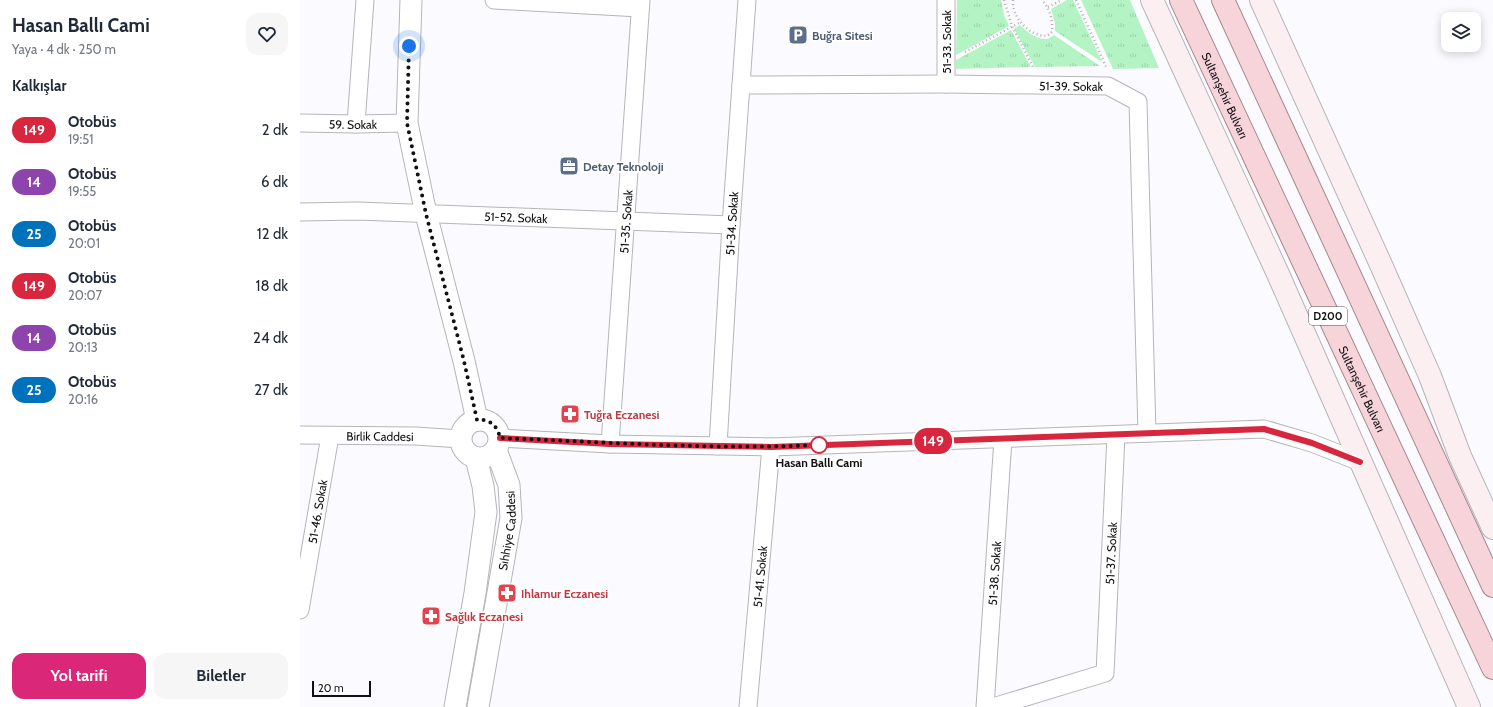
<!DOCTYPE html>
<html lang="tr">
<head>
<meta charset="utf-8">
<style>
	body { margin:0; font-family:Cabin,sans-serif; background:#f6f6f7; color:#1f2937; height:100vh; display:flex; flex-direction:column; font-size:15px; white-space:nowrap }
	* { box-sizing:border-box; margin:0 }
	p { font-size:13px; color:#747a83 }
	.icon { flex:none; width:22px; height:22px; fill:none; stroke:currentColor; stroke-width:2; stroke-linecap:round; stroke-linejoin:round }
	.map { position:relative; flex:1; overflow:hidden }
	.panel { display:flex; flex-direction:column; background:#fff; width:300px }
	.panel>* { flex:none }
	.badge { padding:0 8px; border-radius:13px; font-size:14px; line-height:26px }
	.tools { position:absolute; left:1141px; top:12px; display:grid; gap:8px }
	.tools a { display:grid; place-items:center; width:40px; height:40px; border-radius:8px; background:#fff; box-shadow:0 2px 10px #0003; font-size:20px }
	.scale { position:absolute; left:12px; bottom:10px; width:59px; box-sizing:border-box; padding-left:4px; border:2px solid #111113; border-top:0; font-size:11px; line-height:14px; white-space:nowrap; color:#111113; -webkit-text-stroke:3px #fff; paint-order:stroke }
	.you { position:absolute; width:20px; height:20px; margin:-10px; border:3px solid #fff; border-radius:50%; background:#1a73e8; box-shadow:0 0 0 6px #1a73e833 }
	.map>.badge { position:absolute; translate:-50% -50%; box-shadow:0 0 0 2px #fff }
	h2 { padding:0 12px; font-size:15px; line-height:36px }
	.round { display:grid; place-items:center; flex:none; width:42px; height:42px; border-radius:12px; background:#f6f6f7 }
	.overview { display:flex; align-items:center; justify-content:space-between; height:68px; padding:0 12px }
	h1 { font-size:19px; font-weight:800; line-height:30px }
	.button { display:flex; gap:8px; margin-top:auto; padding:8px 12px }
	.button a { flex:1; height:46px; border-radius:12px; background:#db2777; color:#fff; font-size:16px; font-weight:800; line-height:46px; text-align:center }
	.button a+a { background:#f6f6f7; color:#1f2937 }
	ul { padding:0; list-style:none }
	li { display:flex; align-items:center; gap:12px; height:52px; padding:0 12px }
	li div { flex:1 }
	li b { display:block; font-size:15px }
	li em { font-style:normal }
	li .badge { min-width:44px; font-weight:700; text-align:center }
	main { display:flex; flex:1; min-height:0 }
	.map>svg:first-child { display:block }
	.grass { fill:url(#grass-tufts) }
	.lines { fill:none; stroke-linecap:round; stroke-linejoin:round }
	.minor-casing { stroke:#b5b5b9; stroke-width:19 }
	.tertiary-casing { stroke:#b5b5b9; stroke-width:23 }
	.secondary-casing { stroke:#b5b5b9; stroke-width:24 }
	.trunk-casing { stroke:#a5898e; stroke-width:24 }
	.path { stroke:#b1b1b4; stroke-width:2.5; stroke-dasharray:1 3; stroke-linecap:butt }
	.minor { stroke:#fff; stroke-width:17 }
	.tertiary { stroke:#fff; stroke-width:21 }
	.secondary { stroke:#fceff1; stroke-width:22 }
	.trunk { stroke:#f6d4da; stroke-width:22 }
	.line-casing { stroke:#fff; stroke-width:9 }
	.line { stroke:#d7263d; stroke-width:6 }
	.walk { stroke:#111113; stroke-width:4; stroke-dasharray:0 7.2 }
	.stop-dot { fill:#fff; stroke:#d7263d; stroke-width:2 }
	.labels { text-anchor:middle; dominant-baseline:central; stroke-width:3.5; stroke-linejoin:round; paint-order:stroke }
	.shield { fill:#fff; stroke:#58585a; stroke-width:1 }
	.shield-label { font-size:11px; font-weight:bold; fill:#111113 }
	.service-label { font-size:12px; font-weight:bold; fill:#4e5e75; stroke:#fff; text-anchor:start }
	.street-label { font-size:12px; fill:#111113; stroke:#fff }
	.health-label { font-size:12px; font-weight:bold; fill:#be3a42; stroke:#fff; text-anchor:start }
	.stop-label { font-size:12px; font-weight:bold; fill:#111113; stroke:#fff }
</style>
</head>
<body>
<main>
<section class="panel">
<div class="overview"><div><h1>Hasan Ballı Cami</h1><p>Yaya · 4 dk · 250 m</p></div><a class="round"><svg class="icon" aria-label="heart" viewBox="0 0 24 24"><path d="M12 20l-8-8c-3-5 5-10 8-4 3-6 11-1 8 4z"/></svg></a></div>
<h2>Kalkışlar</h2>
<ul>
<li><span class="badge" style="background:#d7263d;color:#fff">149</span><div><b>Otobüs</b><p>19:51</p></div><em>2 dk</em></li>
<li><span class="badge" style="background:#8e44ad;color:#fff">14</span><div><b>Otobüs</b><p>19:55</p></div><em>6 dk</em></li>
<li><span class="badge" style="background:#0072bc;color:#fff">25</span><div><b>Otobüs</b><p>20:01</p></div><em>12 dk</em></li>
<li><span class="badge" style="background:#d7263d;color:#fff">149</span><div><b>Otobüs</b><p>20:07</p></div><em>18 dk</em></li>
<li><span class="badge" style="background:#8e44ad;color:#fff">14</span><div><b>Otobüs</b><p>20:13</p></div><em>24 dk</em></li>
<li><span class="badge" style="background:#0072bc;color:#fff">25</span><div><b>Otobüs</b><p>20:16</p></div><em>27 dk</em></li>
</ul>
<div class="button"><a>Yol tarifi</a><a>Biletler</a></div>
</section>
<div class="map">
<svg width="1193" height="707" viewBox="0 0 1193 707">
	<defs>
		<pattern id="grass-tufts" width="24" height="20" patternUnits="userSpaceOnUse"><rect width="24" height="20" fill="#b4f4c4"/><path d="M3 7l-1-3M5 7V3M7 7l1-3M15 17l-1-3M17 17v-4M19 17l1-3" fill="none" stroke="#9ad0a8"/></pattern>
	</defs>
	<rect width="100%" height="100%" fill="#fbfbff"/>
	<path class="grass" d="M657 0H701L704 15 709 26 656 55Z
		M767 0H773L802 62 755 31V23L751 9Z
		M781 0H830L859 68 813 69Z
		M720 25C728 33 737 40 748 39L754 35 800 66 735 67 714 29Z
		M711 30 731 67 656 69V60Z"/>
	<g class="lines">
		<g class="minor-casing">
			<g id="minor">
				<path d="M194 0 340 8"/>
				<path d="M646 0V84"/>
				<path id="s1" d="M441 85 646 84 808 86 838 102 847 433"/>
				<path id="s2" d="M0 123 56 124 107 123"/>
				<path d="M56 124 65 0"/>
				<path id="s3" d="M0 212 58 211 431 225"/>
				<path id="s4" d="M0 435 115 436 161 439"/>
				<path d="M200 438 310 444 471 447 964 429 1012 443 1060 462"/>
				<path id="s5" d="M310 444 341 0"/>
				<path id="s6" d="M418 446 431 225 447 0"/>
				<path id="s7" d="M0 610 30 436"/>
				<path id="s8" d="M448 707 471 447"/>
				<path id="s9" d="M685 707 703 439"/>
				<path id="s10" d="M693 707 805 673 816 435"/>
			</g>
		</g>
		<g class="tertiary-casing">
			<g id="tertiary">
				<path d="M111 0 107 123 126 214 164 361 177 420"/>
				<circle cx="180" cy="439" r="19"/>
				<path d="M155 707 175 593 186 512 183 486 176 458"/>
				<path id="s11" d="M178 707 211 518 209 485 196 450"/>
			</g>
		</g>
		<g class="secondary-casing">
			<path id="secondary" d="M852 0 978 274 1169 707
				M961 0 1082 267 1130 376 1160 456 1193 528"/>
		</g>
		<g class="trunk-casing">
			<g id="trunk">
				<path id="s12" d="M881 0 1193 668"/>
				<path d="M923 0 1193 586"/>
			</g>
		</g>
		<path class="path" d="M704 0 712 26 733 67
			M713 0C712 18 729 36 747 36L752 32C753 20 750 9 742 0
			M776 0 807 69
			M748 7 762 0
			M665 52 721 22"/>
		<use href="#minor" class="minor"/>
		<use href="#tertiary" class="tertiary"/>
		<use href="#secondary" class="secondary"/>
		<use href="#trunk" class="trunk"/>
	</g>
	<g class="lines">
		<g class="line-casing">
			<path id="line" d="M200 438 310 444 471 447 964 429 1012 443 1060 462"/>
		</g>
		<use href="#line" class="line"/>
		<path class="walk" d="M109 46 107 123 126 214 164 361 177 420C190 418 198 427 200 438 306 442 413 450 519 445"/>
	</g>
	<defs>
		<g id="parking-square" transform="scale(1)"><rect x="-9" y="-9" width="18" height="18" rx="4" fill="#5c6f8a" stroke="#fff"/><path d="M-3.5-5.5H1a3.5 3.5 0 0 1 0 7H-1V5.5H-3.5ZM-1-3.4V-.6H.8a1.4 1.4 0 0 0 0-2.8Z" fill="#fff"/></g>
		<g id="office-square" transform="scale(1)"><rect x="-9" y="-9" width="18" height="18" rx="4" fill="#5c6f8a" stroke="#fff"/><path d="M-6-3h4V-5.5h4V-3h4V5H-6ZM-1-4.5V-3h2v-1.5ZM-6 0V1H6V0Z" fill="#fff"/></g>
		<g id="pharmacy-square" transform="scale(1)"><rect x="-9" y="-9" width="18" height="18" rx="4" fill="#e0444e" stroke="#fff"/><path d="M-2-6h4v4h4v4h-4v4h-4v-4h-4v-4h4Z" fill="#fff"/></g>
	</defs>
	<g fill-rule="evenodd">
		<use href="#parking-square" x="498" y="35"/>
		<use href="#office-square" x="269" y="166"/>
		<use href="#pharmacy-square" x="270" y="414"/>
		<use href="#pharmacy-square" x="207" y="593"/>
		<use href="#pharmacy-square" x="131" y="616"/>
	</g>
	<circle class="stop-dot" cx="519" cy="445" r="8"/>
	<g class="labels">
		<rect class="shield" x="1009" y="307" width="38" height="18" rx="3"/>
		<g class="shield-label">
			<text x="1028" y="316">D200</text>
		</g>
		<g class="service-label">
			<text x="512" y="35">Buğra Sitesi</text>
			<text x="283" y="166">Detay Teknoloji</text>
		</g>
		<g class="street-label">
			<text transform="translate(646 42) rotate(-90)">51-33. Sokak</text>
			<text stroke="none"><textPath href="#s1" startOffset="330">51-39. Sokak</textPath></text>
			<text stroke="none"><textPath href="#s12" startOffset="105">Sultanşehir Bulvarı</textPath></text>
			<text stroke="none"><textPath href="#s2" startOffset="53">59. Sokak</textPath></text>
			<text stroke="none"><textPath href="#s3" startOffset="216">51-52. Sokak</textPath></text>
			<text stroke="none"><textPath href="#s5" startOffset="223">51-35. Sokak</textPath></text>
			<text stroke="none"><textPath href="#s6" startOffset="223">51-34. Sokak</textPath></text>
			<text stroke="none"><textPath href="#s12" startOffset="429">Sultanşehir Bulvarı</textPath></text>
			<text stroke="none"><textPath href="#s4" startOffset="80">Birlik Caddesi</textPath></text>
			<text stroke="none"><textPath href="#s7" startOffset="100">51-46. Sokak</textPath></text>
			<text stroke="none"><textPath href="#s11" startOffset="179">Sıhhiye Caddesi</textPath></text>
			<text stroke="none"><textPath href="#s10" startOffset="237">51-37. Sokak</textPath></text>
			<text stroke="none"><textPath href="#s9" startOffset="134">51-38. Sokak</textPath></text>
			<text stroke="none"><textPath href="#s8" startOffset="131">51-41. Sokak</textPath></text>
		</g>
		<g class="health-label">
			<text x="284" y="414">Tuğra Eczanesi</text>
			<text x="221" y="593">Ihlamur Eczanesi</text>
			<text x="145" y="616">Sağlık Eczanesi</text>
		</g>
		<g class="stop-label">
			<text x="519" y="462">Hasan Ballı Cami</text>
		</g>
	</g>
</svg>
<div class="tools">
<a><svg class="icon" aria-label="layers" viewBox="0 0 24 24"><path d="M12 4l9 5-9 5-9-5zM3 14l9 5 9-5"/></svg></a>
</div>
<div class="scale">20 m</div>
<div class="you" style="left:109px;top:46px"></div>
<b class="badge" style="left:633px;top:441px;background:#d7263d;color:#fff">149</b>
</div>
</main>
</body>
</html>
